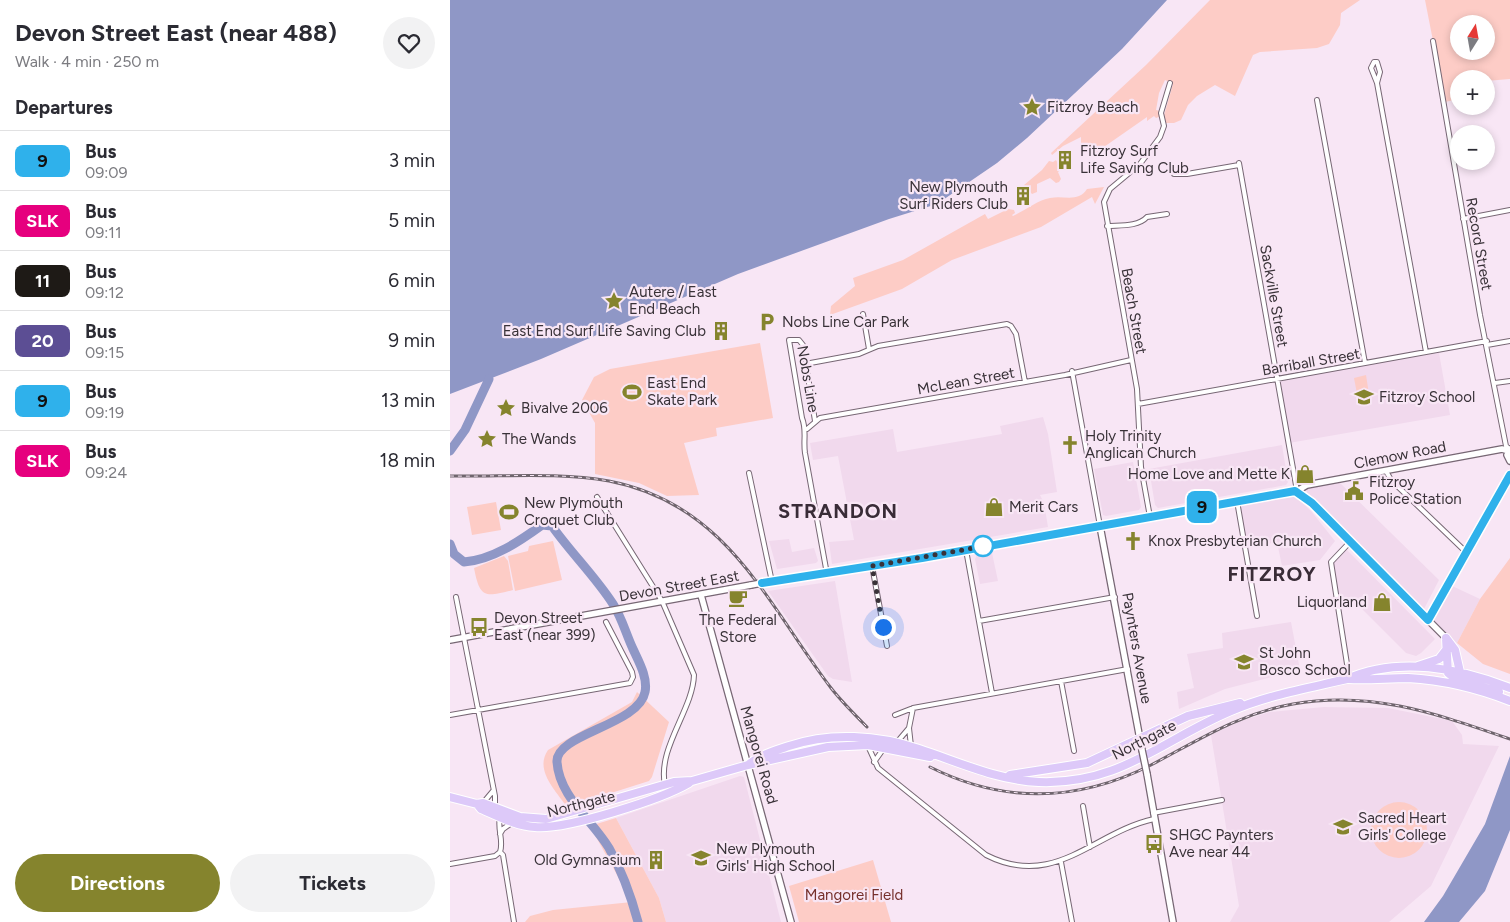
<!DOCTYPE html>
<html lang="en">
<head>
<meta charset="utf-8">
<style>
	body { margin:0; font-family:Figtree,sans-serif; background:#f2f2f3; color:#2b2b33; height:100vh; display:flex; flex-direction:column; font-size:19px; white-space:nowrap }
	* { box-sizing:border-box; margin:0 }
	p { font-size:16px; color:#7c7c81 }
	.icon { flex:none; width:28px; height:28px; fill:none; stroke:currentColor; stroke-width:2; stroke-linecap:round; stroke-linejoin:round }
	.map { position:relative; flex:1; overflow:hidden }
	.panel { display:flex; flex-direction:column; background:#fff; width:450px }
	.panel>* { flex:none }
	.badge { padding:0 10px; border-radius:8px; font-size:18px; line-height:32px }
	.needle { width:32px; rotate:11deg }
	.fabs { position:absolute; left:1000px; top:15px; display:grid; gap:10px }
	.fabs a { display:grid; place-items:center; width:45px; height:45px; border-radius:50%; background:#fff; box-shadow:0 2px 8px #0003; font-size:25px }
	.you { position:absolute; width:25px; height:25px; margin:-12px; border:4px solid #fff; border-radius:50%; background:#1a73e8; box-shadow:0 0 0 8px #1a73e833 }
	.map>.badge { position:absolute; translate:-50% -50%; box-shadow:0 0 0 2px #fff }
	h2 { padding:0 15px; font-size:19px; line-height:45px }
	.round { display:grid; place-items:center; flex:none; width:52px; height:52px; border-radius:26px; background:#f2f2f3 }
	.headline { display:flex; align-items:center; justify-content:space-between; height:85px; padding:0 15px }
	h1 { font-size:24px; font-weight:700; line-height:38px }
	.button { display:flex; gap:10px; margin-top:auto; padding:10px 15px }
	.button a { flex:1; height:58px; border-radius:30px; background:#85842d; color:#fff; font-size:20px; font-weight:700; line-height:58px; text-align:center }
	.button a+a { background:#f2f2f3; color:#2b2b33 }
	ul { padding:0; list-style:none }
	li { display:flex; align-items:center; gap:15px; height:60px; padding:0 15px; border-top:1px solid #e1e1e2 }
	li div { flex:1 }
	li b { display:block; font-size:19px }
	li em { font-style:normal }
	li .badge { min-width:55px; font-weight:700; text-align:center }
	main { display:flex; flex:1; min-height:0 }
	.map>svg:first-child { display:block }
	.built { fill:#f1d9ed }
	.green { fill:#fdccc6; fill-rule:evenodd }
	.water { fill:#8f97c6 }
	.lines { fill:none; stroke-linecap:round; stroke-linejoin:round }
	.river { stroke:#8f97c6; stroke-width:9 }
	.street-casing { stroke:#776774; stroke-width:6 }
	.secondary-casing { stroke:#776774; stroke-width:8 }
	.highway-casing { stroke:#fff; stroke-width:10 }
	.street { stroke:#fff; stroke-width:4 }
	.secondary { stroke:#fff; stroke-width:5.5 }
	.highway { stroke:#ddc9f9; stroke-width:8 }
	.rail-casing { stroke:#6f656d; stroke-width:3 }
	.rail { stroke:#f8e6f5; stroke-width:1; stroke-dasharray:4; stroke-linecap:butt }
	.secondary-bridge-casing { stroke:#776774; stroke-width:8; stroke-linecap:butt }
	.secondary-bridge { stroke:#fff; stroke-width:5.5 }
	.line-casing { stroke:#fff; stroke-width:11 }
	.line { stroke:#2fb1eb; stroke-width:8 }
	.walk { stroke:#393238; stroke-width:5; stroke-dasharray:0 9 }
	.stop-dot { fill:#fff; stroke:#2fb1eb; stroke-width:2.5 }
	.labels { text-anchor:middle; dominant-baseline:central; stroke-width:4.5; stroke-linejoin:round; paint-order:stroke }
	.poi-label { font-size:15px; fill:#393238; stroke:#f8e6f5; text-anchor:start }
	.street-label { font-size:15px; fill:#393238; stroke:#f8e6f5 }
	.park-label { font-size:15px; fill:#76302b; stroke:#f8e6f5 }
	.district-label { font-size:20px; font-weight:bold; letter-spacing:1px; fill:#392c37; stroke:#f8e6f5 }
</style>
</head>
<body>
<main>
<section class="panel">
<div class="headline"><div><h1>Devon Street East (near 488)</h1><p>Walk · 4 min · 250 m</p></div><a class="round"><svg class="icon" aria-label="heart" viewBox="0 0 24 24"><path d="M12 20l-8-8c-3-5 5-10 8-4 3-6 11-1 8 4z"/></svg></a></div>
<h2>Departures</h2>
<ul>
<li><span class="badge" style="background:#2fb1eb;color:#111">9</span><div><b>Bus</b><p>09:09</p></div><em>3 min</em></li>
<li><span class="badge" style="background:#e6007e;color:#fff">SLK</span><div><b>Bus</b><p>09:11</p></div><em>5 min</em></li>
<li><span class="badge" style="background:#1e1a16;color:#fff">11</span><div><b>Bus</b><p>09:12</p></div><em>6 min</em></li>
<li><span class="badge" style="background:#5c4e94;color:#fff">20</span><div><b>Bus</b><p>09:15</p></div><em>9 min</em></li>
<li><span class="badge" style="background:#2fb1eb;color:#111">9</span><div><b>Bus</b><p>09:19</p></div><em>13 min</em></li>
<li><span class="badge" style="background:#e6007e;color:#fff">SLK</span><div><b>Bus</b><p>09:24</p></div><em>18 min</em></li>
</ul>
<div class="button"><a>Directions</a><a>Tickets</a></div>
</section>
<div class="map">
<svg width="1060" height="922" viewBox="0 0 1060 922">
	<rect width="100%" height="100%" fill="#f8e6f5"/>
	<path class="built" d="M989 353 1000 415 839 443 828 379Z
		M593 417 598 434 607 492 590 495 594 503 598 527 382 564 379 542 404 540 388 456 363 460 360 443 443 429 447 452 552 434 550 426Z
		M832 445 838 482 836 485 708 508 705 505 699 469Z
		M683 462 691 507 689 510 656 516 653 515 644 469Z
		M890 483 989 580 974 609 970 610 857 493 856 488Z
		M838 495 846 497 861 511 885 541 870 560 832 566 827 542 795 548 786 505Z
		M339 539 342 552 364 548 368 561 366 563 327 569 319 541Z
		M895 548 985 639 971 653 966 656 956 653 902 599 890 603 882 561Z
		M542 553 548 581 530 584 525 559 527 555Z
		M385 581 402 682 383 679 378 676 318 591Z
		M1000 585 1030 599 1007 643 981 620Z
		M841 622 850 670 775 689 729 709 727 692 744 688 737 654 773 648 772 633Z
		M874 707 938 708 1002 721 1012 735 1013 744 1049 746 981 886 939 922H780L789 906 761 735 791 721 820 712Z
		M290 776 294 777 331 922H216L209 898 166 818Z"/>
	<path class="green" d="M760 0H910L891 13 890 25 879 44 867 48 810 52 803 55 785 96 765 85 747 96 738 105 731 120 724 123H716L713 119 723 84 715 80 709 93 706 110 710 111 709 117 706 118 704 116 697 121V117L641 156 631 149V137L613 146 602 155 601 153 696 65Z
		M975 0H1060V79L1036 81V79H1009V99L995 102ZM1009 24H1036V51H1009Z
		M606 160 611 169 608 172 611 179 609 182 606 183 600 178 587 184V192L582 194 574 185 592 170 599 161 603 162Z
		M654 187 645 204 642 197 591 227 502 260 452 289 380 315 381 306 405 286 403 278 453 260 535 214 538 219 558 209 564 210 565 213 562 215 563 216C574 211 588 200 600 198 614 195 628 203 637 189Z
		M310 343 323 418 266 428 267 436 234 443 249 495 217 496 189 483 145 474V423L132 400 144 377 160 369Z
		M916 375 920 401 909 404 904 378Z
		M46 502 51 530 22 535 17 507Z
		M103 541 112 580 65 591 58 556 78 551 79 546Z
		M54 556 58 561 63 590C35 597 30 599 24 568Z
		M1060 558V674L1033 664 1007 643 1030 599Z
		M187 692 219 722 202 777 199 781 117 807C106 791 84 770 98 750L182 702Z
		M921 830a28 28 0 1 1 56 0a28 28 0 1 1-56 0Z
		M166 818 209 898 216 922H75L80 916 103 910 182 902 140 826Z
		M423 860 441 922H349L339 886Z"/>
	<path class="water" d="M0 0H717L672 49 577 138 547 163 487 204 439 219 288 274 91 359 0 394Z
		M1060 756V830L1035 891 1009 922H974L993 896 1035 824Z"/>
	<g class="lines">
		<path class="river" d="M0 451 15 430 39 379
			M0 544 4 554 14 562C42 560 70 541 92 525L102 526C121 553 145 576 163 604 172 618 176 634 183 649 189 662 198 678 195 692 189 725 105 734 107 762 109 796 142 820 159 848 172 871 181 896 188 922"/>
		<g class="street-casing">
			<path id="street" d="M983 41 1030 315 1056 446 1060 449
				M927 83 930 72 927 62H924L921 68 927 83 976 352
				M867 100 915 363
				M789 163 847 491
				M724 174H737L789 165
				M1013 219 1060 210
				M657 226C670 225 688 227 697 217L717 214
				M413 314 419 349
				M1037 345 1060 341
				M355 364 409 354 428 346 557 324 561 326 566 334 575 382
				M622 371 650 526
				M1045 383 1060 381
				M688 404 1037 341
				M365 421 353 345 349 340H339L352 418C357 430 353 440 355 453L377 574
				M357 429 370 418 615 375 681 360
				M936 471 941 480 1016 552
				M299 473 322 582
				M147 497 212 601 244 675C243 710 207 748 215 785
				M787 501 807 616
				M700 517 691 467 687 389 654 202 660 189 690 164 710 137 714 126 711 113 720 83
				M516 550 542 693
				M422 566 437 646
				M6 597 45 796V808
				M529 621 665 597
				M897 664 881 562 900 542
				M611 681 624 751
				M0 715 180 683 183 677 182 672 156 622
				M445 715 463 708 678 669
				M448 741 459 728
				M418 746 428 768 536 855C605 890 644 832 704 819
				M461 746 459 728 463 708
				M424 762 434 748
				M33 803 43 791
				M633 806 640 847
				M703 813 772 800
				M50 817C47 829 54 841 50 852L53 855 64 922
				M50 834 53 829 63 822
				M611 862 622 922
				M0 864 45 856 50 852"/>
		</g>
		<g class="secondary-casing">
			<path id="secondary" d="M1060 450 1057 455 1060 461
				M847 491 857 485 1052 449 1059 451
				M650 526 692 750
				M312 583 472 558 845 491 859 500 996 638
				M251 595 341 922
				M978 619 1060 475
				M0 640 301 585
				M697 774 723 922"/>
		</g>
		<g class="highway-casing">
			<path id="highway" d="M996 638 998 673 1003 677 1049 692
				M996 638 1005 650 1010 672
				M968 666 989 659 996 650
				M899 679C919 680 938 678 958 678 993 680 1027 688 1060 701
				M298 765C310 755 324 751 339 746 380 732 428 735 469 749 509 762 546 780 589 782 670 785 712 740 781 711 818 695 859 688 897 679 948 656 1010 668 1060 688
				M560 775 637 763 738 716 790 703
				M0 797 27 804 33 803 70 817 96 819 224 782 242 781 298 765 378 747 418 745 480 757
				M27 804 31 809C48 816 66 826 85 827 116 830 212 799 239 783"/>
		</g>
		<use href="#street" class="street"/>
		<use href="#secondary" class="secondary"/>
		<use href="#highway" class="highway"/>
		<g class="rail-casing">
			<path id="rail" d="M0 476C52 477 108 472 159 481 277 504 316 602 381 688 392 702 405 715 417 727
				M480 767C554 804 628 802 701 765 749 740 788 714 843 704 922 690 987 714 1060 739"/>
		</g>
		<use href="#rail" class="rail"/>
		<g class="secondary-bridge-casing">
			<path id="secondary-bridge" d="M301 585 312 583
				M692 750 697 774"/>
		</g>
		<use href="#secondary-bridge" class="secondary-bridge"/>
	</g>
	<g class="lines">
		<g class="line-casing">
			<path id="line" d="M312 583 472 558 845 491 862 503 978 620 1060 475"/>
		</g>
		<use href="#line" class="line"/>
		<path class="walk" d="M433 627 422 566 535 546H533"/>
	</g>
	<defs>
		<g id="sight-bare" transform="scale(1.5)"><path d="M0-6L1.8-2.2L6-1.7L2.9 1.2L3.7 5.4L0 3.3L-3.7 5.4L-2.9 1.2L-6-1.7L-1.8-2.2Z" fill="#85842d" stroke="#f8e6f5" stroke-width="2.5" paint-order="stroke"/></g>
		<g id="building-bare" transform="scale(1.5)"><path d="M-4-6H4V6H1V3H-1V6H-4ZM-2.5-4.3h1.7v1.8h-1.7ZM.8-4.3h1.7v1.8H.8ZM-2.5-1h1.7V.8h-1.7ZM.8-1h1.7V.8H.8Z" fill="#85842d" stroke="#f8e6f5" stroke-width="2.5" paint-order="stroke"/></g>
		<g id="parking-bare" transform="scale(1.5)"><path d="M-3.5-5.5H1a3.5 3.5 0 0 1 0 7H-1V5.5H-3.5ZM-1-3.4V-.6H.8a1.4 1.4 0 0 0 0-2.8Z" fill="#85842d" stroke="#f8e6f5" stroke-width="2.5" paint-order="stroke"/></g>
		<g id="stadium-bare" transform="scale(1.5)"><path d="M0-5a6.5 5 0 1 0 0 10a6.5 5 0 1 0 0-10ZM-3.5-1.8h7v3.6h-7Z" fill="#85842d" stroke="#f8e6f5" stroke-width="2.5" paint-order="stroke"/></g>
		<g id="school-bare" transform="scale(1.5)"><path d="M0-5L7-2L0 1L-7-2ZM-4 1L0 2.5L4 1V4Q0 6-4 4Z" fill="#85842d" stroke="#f8e6f5" stroke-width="2.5" paint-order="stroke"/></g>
		<g id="church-bare" transform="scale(1.5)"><path d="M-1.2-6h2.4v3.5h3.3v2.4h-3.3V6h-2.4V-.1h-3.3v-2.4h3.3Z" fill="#85842d" stroke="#f8e6f5" stroke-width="2.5" paint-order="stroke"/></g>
		<g id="shop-bare" transform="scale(1.5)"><path d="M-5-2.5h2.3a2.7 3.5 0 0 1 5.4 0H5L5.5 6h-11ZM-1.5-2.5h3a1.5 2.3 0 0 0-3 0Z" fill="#85842d" stroke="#f8e6f5" stroke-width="2.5" paint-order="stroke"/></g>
		<g id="civic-bare" transform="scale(1.5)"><path d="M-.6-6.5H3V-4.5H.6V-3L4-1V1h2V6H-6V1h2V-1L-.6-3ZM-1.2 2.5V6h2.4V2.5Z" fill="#85842d" stroke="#f8e6f5" stroke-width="2.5" paint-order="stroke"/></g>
		<g id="cafe-bare" transform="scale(1.5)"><path d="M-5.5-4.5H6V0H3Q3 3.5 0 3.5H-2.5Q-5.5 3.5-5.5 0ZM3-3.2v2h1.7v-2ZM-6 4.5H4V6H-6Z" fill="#85842d" stroke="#f8e6f5" stroke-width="2.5" paint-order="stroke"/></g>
		<g id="bus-bare" transform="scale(1.5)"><path d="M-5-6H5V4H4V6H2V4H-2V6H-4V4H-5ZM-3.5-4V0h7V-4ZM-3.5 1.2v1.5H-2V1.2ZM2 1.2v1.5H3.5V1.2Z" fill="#85842d" stroke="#f8e6f5" stroke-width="2.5" paint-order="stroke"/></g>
	</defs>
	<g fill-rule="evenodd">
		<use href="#sight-bare" x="582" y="107"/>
		<use href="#building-bare" x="615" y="160"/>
		<use href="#building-bare" x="573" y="196"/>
		<use href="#sight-bare" x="164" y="301"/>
		<use href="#parking-bare" x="317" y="322"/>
		<use href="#building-bare" x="271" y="331"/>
		<use href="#stadium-bare" x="182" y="392"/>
		<use href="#school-bare" x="914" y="397"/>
		<use href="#sight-bare" x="56" y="408"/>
		<use href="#sight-bare" x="37" y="439"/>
		<use href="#church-bare" x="620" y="445"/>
		<use href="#shop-bare" x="855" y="474"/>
		<use href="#civic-bare" x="904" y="491"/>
		<use href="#shop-bare" x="544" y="507"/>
		<use href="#stadium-bare" x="59" y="512"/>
		<use href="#church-bare" x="683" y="541"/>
		<use href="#cafe-bare" x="288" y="598"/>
		<use href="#shop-bare" x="932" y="602"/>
		<use href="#bus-bare" x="29" y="627"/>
		<use href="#school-bare" x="794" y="662"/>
		<use href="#school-bare" x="893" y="827"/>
		<use href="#bus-bare" x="704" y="844"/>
		<use href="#school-bare" x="251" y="858"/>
		<use href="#building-bare" x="206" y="860"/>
	</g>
	<circle class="stop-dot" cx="533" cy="546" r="10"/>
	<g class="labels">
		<g class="poi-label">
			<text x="597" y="107">Fitzroy Beach</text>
			<text x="630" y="151">Fitzroy Surf<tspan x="630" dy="17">Life Saving Club</tspan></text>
			<text x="558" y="187" text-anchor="end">New Plymouth<tspan x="558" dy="17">Surf Riders Club</tspan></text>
			<text x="179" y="292">Autere / East<tspan x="179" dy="17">End Beach</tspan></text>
			<text x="332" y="322">Nobs Line Car Park</text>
			<text x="256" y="331" text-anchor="end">East End Surf Life Saving Club</text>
			<text x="197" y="383">East End<tspan x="197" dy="17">Skate Park</tspan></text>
			<text x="929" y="397">Fitzroy School</text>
			<text x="71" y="408">Bivalve 2006</text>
			<text x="635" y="436">Holy Trinity<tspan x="635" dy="17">Anglican Church</tspan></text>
			<text x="52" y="439">The Wands</text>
			<text x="840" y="474" text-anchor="end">Home Love and Mette K</text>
			<text x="919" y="482">Fitzroy<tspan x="919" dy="17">Police Station</tspan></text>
			<text x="74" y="503">New Plymouth<tspan x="74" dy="17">Croquet Club</tspan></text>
			<text x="559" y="507">Merit Cars</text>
			<text x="698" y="541">Knox Presbyterian Church</text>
			<text x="917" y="602" text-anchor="end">Liquorland</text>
			<text x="44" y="618">Devon Street<tspan x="44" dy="17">East (near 399)</tspan></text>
			<text x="288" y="620" text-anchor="middle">The Federal<tspan x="288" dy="17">Store</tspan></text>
			<text x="809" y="653">St John<tspan x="809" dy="17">Bosco School</tspan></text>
			<text x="908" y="818">Sacred Heart<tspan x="908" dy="17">Girls' College</tspan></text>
			<text x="719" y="835">SHGC Paynters<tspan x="719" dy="17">Ave near 44</tspan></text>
			<text x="266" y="849">New Plymouth<tspan x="266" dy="17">Girls' High School</tspan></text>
			<text x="191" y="860" text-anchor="end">Old Gymnasium</text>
		</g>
		<g class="street-label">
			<text transform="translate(1029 244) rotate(80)">Record Street</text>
			<text transform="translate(824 296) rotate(80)">Sackville Street</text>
			<text transform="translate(684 311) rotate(80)">Beach Street</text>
			<text transform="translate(861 362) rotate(-10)">Barriball Street</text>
			<text transform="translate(358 379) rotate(80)">Nobs Line</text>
			<text transform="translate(516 381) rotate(-10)">McLean Street</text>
			<text transform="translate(950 455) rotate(-11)">Clemow Road</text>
			<text transform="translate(229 586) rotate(-10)">Devon Street East</text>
			<text transform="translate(687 648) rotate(80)">Paynters Avenue</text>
			<text transform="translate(694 740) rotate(-27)">Northgate</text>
			<text transform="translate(309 755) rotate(74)">Mangorei Road</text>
			<text transform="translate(131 804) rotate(-14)">Northgate</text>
		</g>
		<g class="park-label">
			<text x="404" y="895">Mangorei Field</text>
		</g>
		<g class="district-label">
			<text x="388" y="511">STRANDON</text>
			<text x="822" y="574">FITZROY</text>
		</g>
	</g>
</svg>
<div class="fabs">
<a><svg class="needle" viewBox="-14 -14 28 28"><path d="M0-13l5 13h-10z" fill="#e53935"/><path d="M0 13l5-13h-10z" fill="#7c7c81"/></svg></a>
<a>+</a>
<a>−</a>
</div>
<div class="you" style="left:433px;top:627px"></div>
<b class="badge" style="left:752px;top:507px;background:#2fb1eb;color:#111">9</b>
</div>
</main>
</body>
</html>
